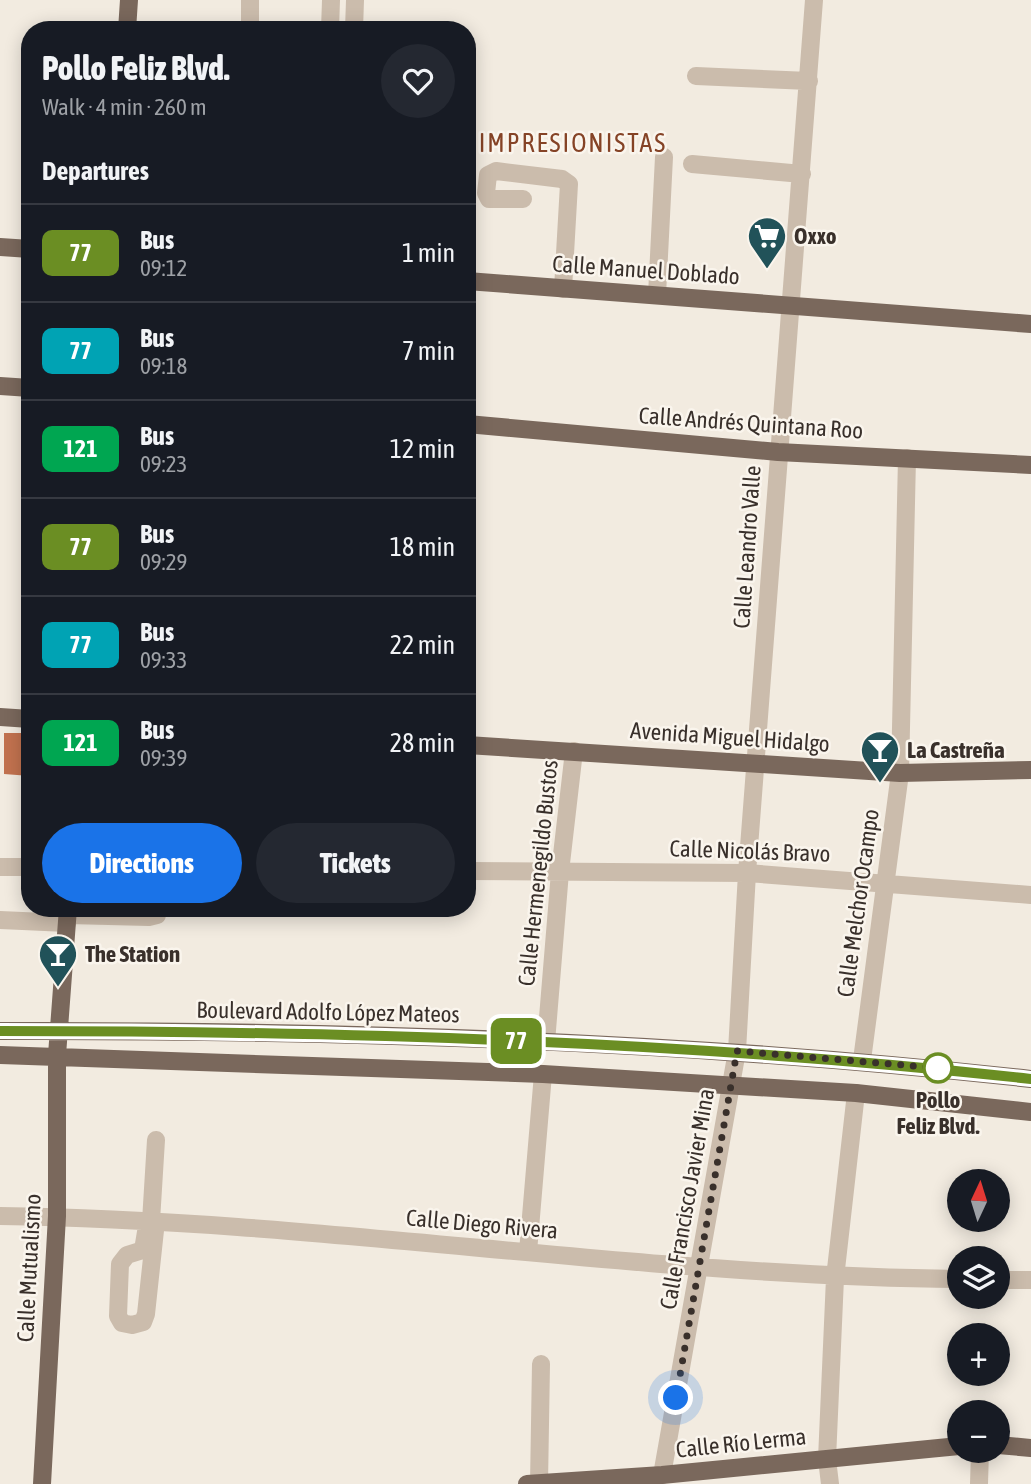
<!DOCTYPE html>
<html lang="en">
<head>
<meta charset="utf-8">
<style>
	body { margin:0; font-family:"Asap Condensed",sans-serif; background:#242831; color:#f1f3f6; height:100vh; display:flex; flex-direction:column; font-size:26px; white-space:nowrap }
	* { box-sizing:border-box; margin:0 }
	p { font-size:23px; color:#9ea1a6 }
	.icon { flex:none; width:38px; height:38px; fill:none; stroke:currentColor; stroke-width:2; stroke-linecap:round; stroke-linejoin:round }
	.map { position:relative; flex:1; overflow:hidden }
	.drawer { position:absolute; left:21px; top:21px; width:455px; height:896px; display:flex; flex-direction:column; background:#171b24; border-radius:28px; box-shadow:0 4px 18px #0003 }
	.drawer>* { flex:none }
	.badge { padding:0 14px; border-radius:10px; font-size:24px; line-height:46px }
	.needle { width:46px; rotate:4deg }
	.tools { position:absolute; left:947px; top:1169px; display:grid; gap:14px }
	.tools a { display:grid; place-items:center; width:63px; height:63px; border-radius:50%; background:#171b24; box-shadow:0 4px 18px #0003; font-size:35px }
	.you { position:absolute; width:35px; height:35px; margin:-18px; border:5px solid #fff; border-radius:50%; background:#1a73e8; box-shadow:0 0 0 10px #1a73e833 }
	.map>.badge { position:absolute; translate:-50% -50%; box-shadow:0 0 0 4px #fff }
	h2 { padding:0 21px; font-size:26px; line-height:63px }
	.round { display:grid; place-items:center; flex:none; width:74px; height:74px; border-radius:37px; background:#242831 }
	.summary { display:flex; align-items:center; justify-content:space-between; height:119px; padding:0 21px }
	h1 { font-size:33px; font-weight:800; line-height:52px }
	.button { display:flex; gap:14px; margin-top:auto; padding:14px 21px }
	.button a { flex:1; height:80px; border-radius:42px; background:#1a73e8; color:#fff; font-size:28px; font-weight:800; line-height:80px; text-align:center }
	.button a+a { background:#242831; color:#f1f3f6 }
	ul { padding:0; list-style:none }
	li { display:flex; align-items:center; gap:21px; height:98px; padding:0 21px; border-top:2px solid #363941 }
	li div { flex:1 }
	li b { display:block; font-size:26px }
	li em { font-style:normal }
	li .badge { min-width:77px; font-weight:700; text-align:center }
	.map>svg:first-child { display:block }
	.building { fill:#c2724f }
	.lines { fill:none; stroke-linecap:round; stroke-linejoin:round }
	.minor { stroke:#cbbcac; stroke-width:18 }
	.major { stroke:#7a685c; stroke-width:18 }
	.line-casing { stroke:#fff; stroke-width:16 }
	.line { stroke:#6b8e23; stroke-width:10 }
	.walk { stroke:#39302b; stroke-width:7; stroke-dasharray:0 12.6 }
	.stop-dot { fill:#fff; stroke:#6b8e23; stroke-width:3.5 }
	.labels { text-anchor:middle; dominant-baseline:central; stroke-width:5; stroke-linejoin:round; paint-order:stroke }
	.poi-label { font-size:23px; font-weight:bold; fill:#39302b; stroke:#faf5ed; text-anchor:start }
	.street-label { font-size:23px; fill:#39302b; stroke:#faf5ed }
	.stop-label { font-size:23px; font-weight:bold; fill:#39302b; stroke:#faf5ed }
	.quarter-label { font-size:26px; letter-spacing:2px; fill:#854326; stroke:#faf5ed }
</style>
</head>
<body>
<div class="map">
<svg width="1031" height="1484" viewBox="0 0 1031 1484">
	<rect width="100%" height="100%" fill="#f2ebe0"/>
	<path class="building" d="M4 733H30V776L4 774Z"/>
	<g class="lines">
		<path class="minor" d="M250 30V0
			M330 30 331 0
			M354 30 355 0
			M696 76 809 81
			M692 164 802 174
			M523 199H489L486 193 488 175 496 171 562 179 569 184 563 289
			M657 295 664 157
			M0 867H30
			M467 871 747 873 1031 895
			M68 915 149 917 157 915 158 908
			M0 920 67 923
			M546 1042 560 872 574 751
			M862 1060 900 773 907 458
			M0 1216C321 1220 638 1276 959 1279
			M148 1220 143 1250 127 1255 120 1264 118 1316 122 1323 132 1325 143 1322 146 1314 156 1221
			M151 1221 156 1140
			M528 1252 543 1074
			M998 1280H1031
			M662 1475 737 1051 747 873 814 0
			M539 1484 541 1364
			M830 1484 827 1459 835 1278 856 1093
			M979 1484 980 1451"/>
		<path class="major" d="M127 30 129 0
			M0 247 30 249
			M467 281 1031 324
			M0 386 30 388
			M467 424 778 452 1031 465
			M0 717 30 719
			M467 745 900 773 1031 770
			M0 1031C344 1030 689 1041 1031 1079
			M0 1055 543 1074 856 1093 1031 1112
			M998 1445 1031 1448
			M42 1484 57 1216V1055L68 908
			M527 1484 662 1475 959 1446"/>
	</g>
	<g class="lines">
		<g class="line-casing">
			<path id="line" d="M0 1031C344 1031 689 1041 1031 1079"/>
		</g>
		<use href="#line" class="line"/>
		<path class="walk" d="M676 1398 737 1051 938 1068"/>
	</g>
	<defs>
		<g id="supermarket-pin" transform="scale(2.0125)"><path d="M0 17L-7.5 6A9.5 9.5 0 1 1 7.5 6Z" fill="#215259" stroke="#faf5ed"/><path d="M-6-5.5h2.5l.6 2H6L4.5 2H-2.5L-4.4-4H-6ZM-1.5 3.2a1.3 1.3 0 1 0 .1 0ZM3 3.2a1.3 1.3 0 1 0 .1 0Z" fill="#fff"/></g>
		<g id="bar-pin" transform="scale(2.0125)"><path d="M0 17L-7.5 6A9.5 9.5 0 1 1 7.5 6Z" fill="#215259" stroke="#faf5ed"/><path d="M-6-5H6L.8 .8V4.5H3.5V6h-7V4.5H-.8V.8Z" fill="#fff"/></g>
	</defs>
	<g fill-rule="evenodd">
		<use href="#supermarket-pin" x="767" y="236"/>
		<use href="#bar-pin" x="880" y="750"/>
		<use href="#bar-pin" x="58" y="954"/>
	</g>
	<circle class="stop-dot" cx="938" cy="1068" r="14"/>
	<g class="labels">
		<g class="poi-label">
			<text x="794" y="236">Oxxo</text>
			<text x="907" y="750">La Castreña</text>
			<text x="85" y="954">The Station</text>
		</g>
		<g class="street-label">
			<text transform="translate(646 270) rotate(4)">Calle Manuel Doblado</text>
			<text transform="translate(751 423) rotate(4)">Calle Andrés Quintana Roo</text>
			<text transform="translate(747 547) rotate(-86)">Calle Leandro Valle</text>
			<text transform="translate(730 737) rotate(4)">Avenida Miguel Hidalgo</text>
			<text transform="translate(750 851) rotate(2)">Calle Nicolás Bravo</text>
			<text transform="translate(538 873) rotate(-84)">Calle Hermenegildo Bustos</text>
			<text transform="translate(858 903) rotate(-82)">Calle Melchor Ocampo</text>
			<text transform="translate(328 1012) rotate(1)">Boulevard Adolfo López Mateos</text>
			<text transform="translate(687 1199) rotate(-80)">Calle Francisco Javier Mina</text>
			<text transform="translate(482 1224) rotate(5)">Calle Diego Rivera</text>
			<text transform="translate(29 1268) rotate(-87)">Calle Mutualismo</text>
			<text transform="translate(741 1443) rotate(-6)">Calle Río Lerma</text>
		</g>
		<g class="stop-label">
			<text x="938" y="1100">Pollo<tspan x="938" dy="26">Feliz Blvd.</tspan></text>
		</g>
		<g class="quarter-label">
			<text x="573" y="143">IMPRESIONISTAS</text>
		</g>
	</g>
</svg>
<div class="tools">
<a><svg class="needle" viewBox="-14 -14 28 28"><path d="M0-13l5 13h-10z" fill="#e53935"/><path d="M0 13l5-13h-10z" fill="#9ea1a6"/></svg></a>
<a><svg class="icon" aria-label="layers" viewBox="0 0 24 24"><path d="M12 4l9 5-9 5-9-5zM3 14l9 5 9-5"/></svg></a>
<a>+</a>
<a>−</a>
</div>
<div class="you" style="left:676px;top:1398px"></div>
<b class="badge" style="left:516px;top:1041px;background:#6b8e23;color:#fff">77</b>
<section class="drawer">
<div class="summary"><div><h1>Pollo Feliz Blvd.</h1><p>Walk · 4 min · 260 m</p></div><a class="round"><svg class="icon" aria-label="heart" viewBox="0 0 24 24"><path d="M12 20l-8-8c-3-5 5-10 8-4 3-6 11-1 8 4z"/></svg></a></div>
<h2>Departures</h2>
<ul>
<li><span class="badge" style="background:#6b8e23;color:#fff">77</span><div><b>Bus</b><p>09:12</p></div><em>1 min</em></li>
<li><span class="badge" style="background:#00a3b4;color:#fff">77</span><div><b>Bus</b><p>09:18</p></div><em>7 min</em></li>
<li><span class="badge" style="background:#00a651;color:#fff">121</span><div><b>Bus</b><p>09:23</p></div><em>12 min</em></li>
<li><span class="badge" style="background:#6b8e23;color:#fff">77</span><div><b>Bus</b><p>09:29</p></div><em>18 min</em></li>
<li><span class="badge" style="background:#00a3b4;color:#fff">77</span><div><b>Bus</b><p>09:33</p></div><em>22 min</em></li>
<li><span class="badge" style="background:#00a651;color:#fff">121</span><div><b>Bus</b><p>09:39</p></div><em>28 min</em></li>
</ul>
<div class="button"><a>Directions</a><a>Tickets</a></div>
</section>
</div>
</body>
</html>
